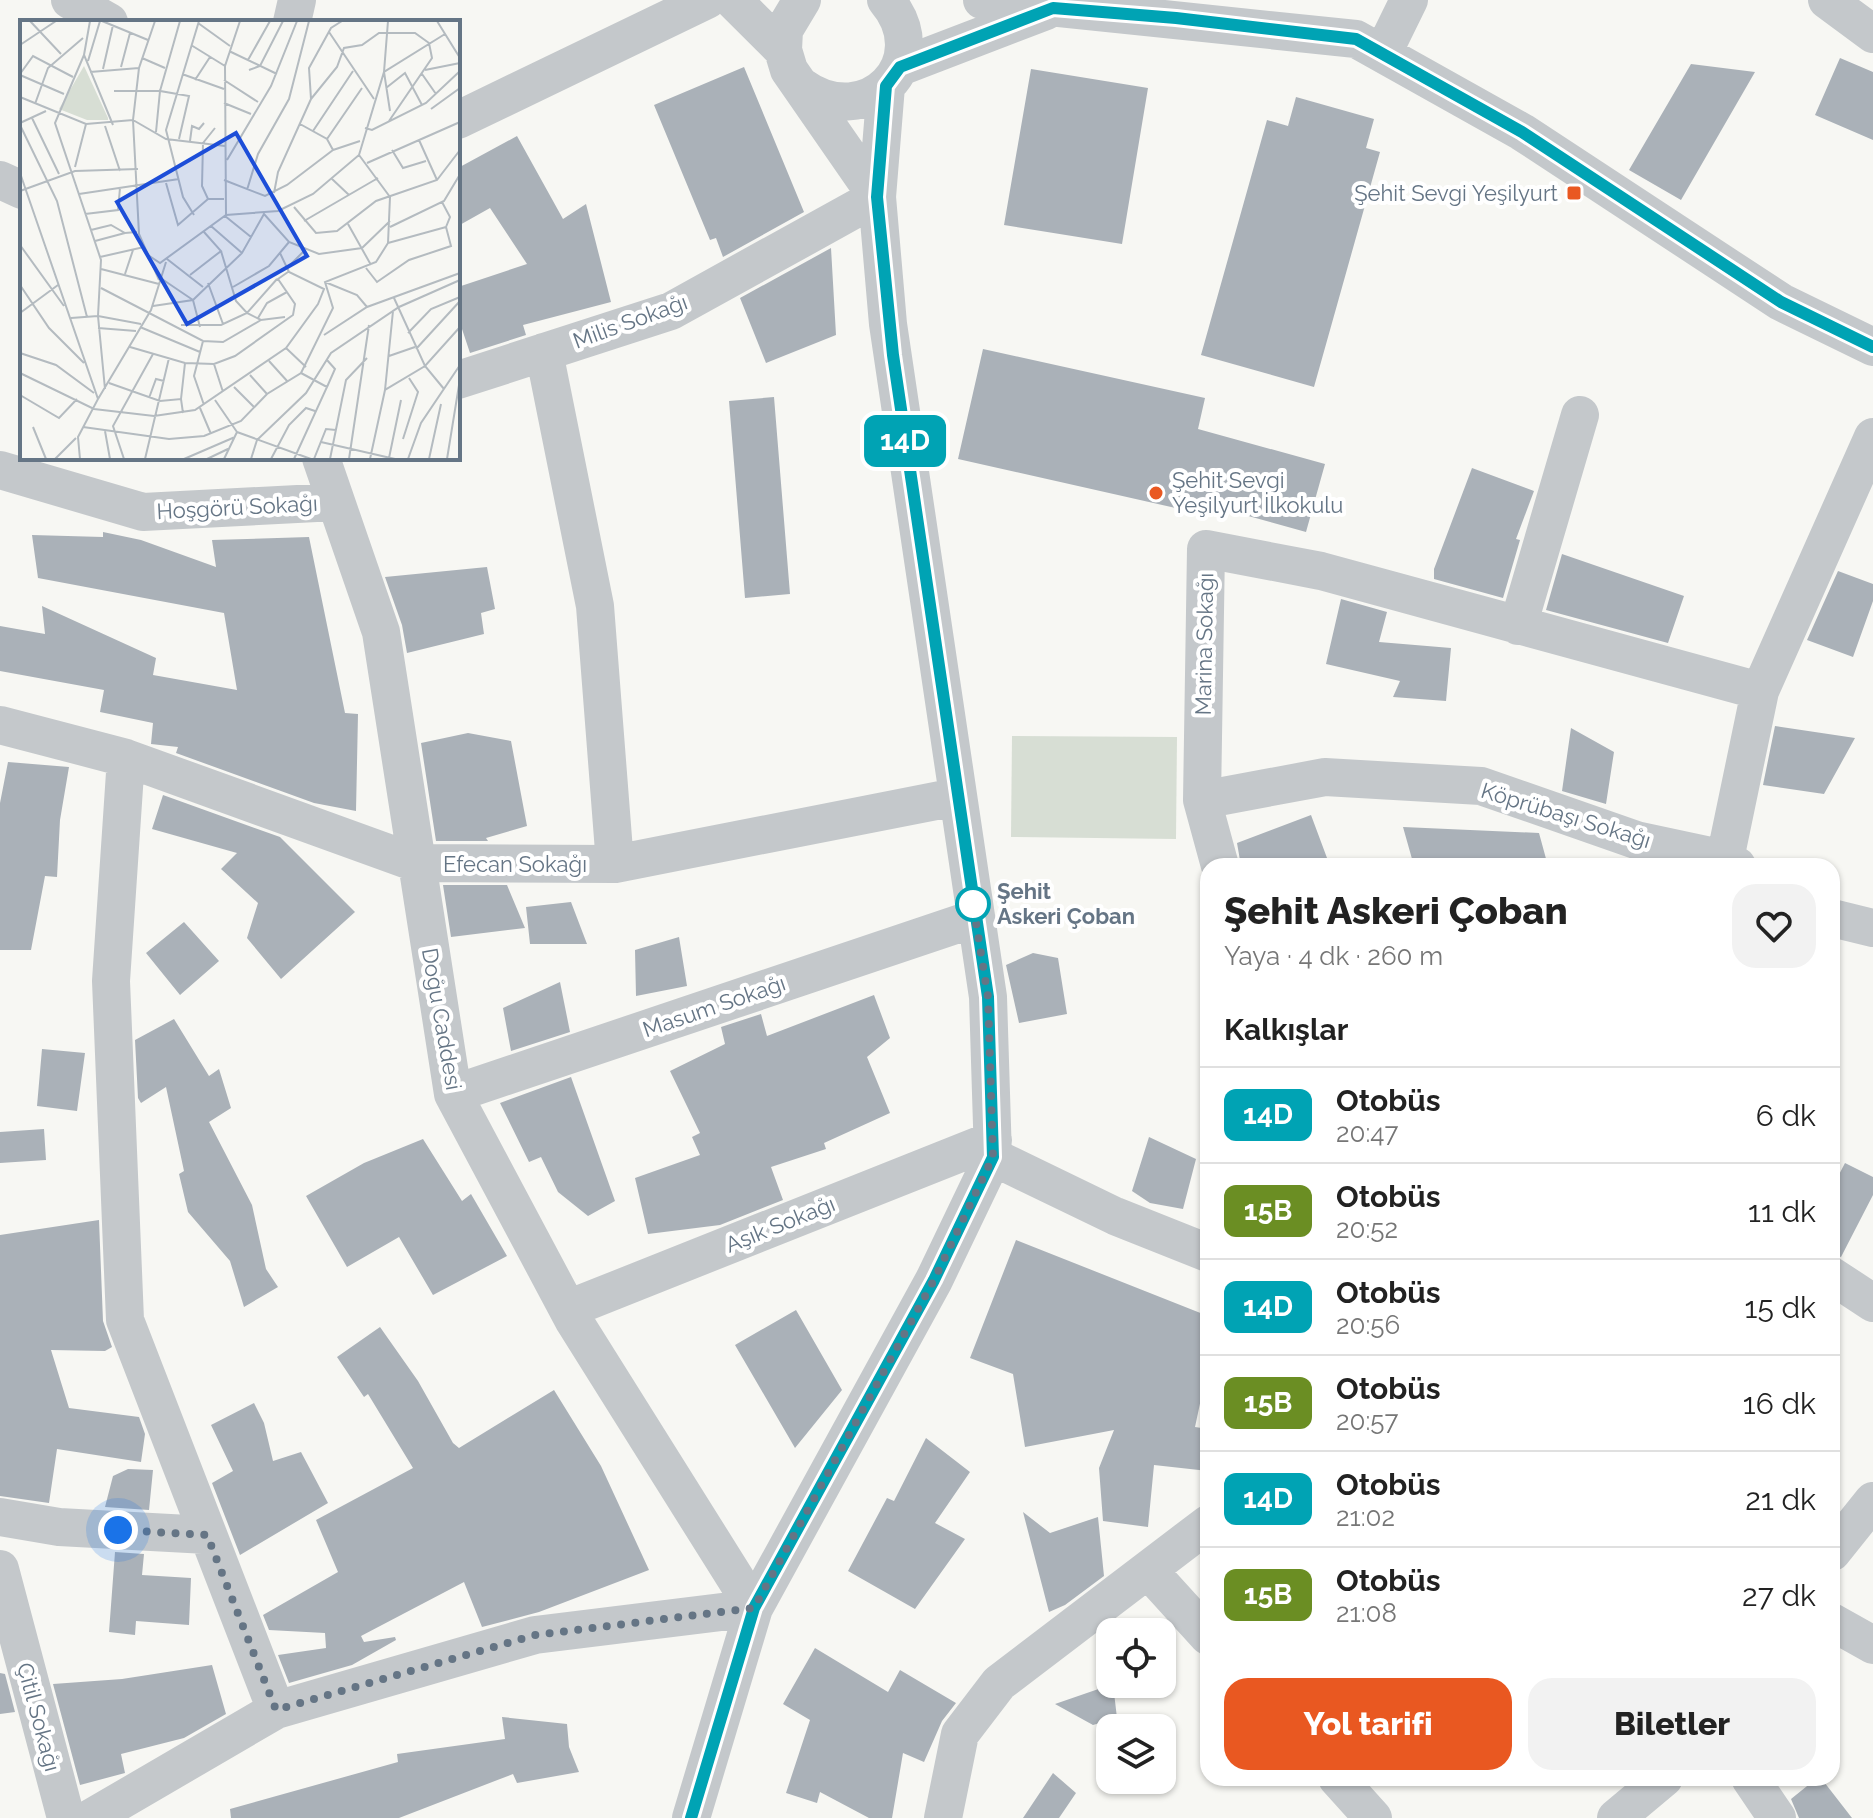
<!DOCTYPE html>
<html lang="tr">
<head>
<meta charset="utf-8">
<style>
	body { margin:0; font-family:Raleway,sans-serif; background:#f2f2f2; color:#222; height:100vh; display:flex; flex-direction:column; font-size:30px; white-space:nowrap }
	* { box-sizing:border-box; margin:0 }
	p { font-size:26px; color:#767676 }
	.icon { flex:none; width:44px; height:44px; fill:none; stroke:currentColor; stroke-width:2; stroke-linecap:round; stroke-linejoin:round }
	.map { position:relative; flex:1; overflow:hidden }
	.panel { position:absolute; left:1200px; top:858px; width:640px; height:928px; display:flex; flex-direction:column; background:#fff; border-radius:24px; box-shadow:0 2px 6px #0004 }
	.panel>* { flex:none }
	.badge { padding:0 16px; border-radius:12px; font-size:28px; line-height:52px }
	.buttons { position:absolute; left:1096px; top:1618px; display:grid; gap:16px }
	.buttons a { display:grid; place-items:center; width:80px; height:80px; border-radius:16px; background:#fff; box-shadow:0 2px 6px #0004; font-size:40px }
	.you { position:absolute; width:40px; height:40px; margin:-20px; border:6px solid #fff; border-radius:50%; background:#1a73e8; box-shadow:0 0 0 12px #1a73e833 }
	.map>.badge { position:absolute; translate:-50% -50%; box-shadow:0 0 0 4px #fff }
	h2 { padding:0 24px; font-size:30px; line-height:72px }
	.round { display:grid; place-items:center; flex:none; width:84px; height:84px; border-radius:24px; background:#f2f2f2 }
	.overview { display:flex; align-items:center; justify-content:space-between; height:136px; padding:0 24px }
	h1 { font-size:38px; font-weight:800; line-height:60px }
	.button { display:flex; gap:16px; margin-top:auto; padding:16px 24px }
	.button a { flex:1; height:92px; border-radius:24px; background:#e95821; color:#fff; font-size:32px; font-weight:800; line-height:92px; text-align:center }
	.button a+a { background:#f2f2f2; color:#222 }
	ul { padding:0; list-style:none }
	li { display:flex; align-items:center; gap:24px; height:96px; padding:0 24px; border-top:2px solid #e0e0e0 }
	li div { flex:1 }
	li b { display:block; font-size:30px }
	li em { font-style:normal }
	li .badge { min-width:88px; font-weight:700; text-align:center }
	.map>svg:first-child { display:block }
	.green { fill:#d7ded4 }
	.building { fill:#aab1b8 }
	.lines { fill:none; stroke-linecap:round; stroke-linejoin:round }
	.minor { stroke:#c4c8cb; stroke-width:38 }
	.line-casing { stroke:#fff; stroke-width:18 }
	.line { stroke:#00a3b4; stroke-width:12 }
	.walk { stroke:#657585; stroke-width:8; stroke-dasharray:0 14.4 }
	.poi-dot { fill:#e95821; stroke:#fff; stroke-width:3 }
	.stop-dot { fill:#fff; stroke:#00a3b4; stroke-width:4 }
	.labels { text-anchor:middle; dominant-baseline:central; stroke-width:8; stroke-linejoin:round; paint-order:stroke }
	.poi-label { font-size:22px; fill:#657585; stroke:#fff; text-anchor:end }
	.street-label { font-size:22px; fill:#657585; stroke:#fff }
	.stop-label { font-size:22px; font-weight:bold; fill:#657585; stroke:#fff; text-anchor:start }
	.inset-road { fill:none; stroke:#b4bbc0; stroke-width:2 }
	.view { fill:#1d4ed8; fill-opacity:0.15; stroke:#1d4ed8; stroke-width:4 }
	.inset-edge { fill:none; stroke:#657585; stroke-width:4 }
</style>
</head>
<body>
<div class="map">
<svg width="1873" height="1818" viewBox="0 0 1873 1818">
	<rect width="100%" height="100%" fill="#f7f7f3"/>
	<path class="green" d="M1012 736 1177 737 1176 839 1011 837Z"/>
	<path class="building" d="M1840 58 1873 72V140L1815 115Z
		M1691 64 1755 72 1681 200 1629 170Z
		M744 67 804 212 723 257 716 238 710 240 654 105Z
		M1031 69 1148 88 1122 244 1004 225Z
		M1296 97 1374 119 1366 148 1380 152 1314 387 1201 355 1267 120 1288 126Z
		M517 136 563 219 586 204 611 302 523 325 526 335 470 353 458 317V287L527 264 490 208 458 226V168Z
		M831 248 836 335 766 363 740 298Z
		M983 349 1205 398 1198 429 1325 464 1306 532 1183 498 1180 509 958 459Z
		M774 397 790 594 745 598 729 401Z
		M1472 468 1534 491 1516 539 1520 540 1503 598 1434 579V569Z
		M103 532 141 540 216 567 212 540 309 537 345 713 358 714 356 811 314 803 176 753 178 747 151 744 153 723 100 712 104 690 0 671V626L45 634 42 606 156 658 153 675 237 690 224 613 38 578 32 535 103 537Z
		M1562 554 1684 596 1668 643 1546 610Z
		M487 567 495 609 481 613 484 634 407 653 402 625 385 577Z
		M1838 571 1873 584V601L1853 657 1807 640Z
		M1341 599 1387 612 1379 642 1451 648 1446 701 1393 697 1400 681 1326 664Z
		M1775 726 1855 738 1824 794 1763 785Z
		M1571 728 1614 752 1606 804 1562 791Z
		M468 733 511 741 527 826 486 838 488 841H436L421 743Z
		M8 762 69 767 60 820 57 877 45 876 31 950H0V803Z
		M163 795 280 837 355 912 281 979 247 938 258 903 221 869 237 853 152 829Z
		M1311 815 1330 866H1241L1237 843Z
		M1403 827 1539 833 1548 866H1414Z
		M443 885H507L525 928 451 937Z
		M571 902 587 944H530L526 907Z
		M184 922 219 961 180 995 146 953Z
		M679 937 687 986 636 996 635 950Z
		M1033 953 1058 958 1067 1014 1019 1023 1006 965Z
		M560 982 570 1032 511 1051 503 1008Z
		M874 995 890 1038 867 1057 890 1113 824 1143 826 1149 771 1167 783 1200 720 1225 648 1234 635 1178 700 1155 692 1137 700 1133 670 1071 725 1044 721 1027 761 1014 767 1036Z
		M174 1019 209 1076 219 1069 231 1108 209 1122 252 1205 266 1269 278 1287 244 1307 230 1261 188 1212 179 1174 184 1171 166 1087 141 1103 138 1098 135 1040Z
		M42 1049 85 1053 77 1111 37 1106Z
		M571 1077 615 1201 588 1216 558 1192 541 1157 529 1162 500 1103Z
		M44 1129 46 1160 0 1163V1132Z
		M1149 1137 1196 1159 1183 1209 1150 1203 1132 1191Z
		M423 1139 462 1201 471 1194 507 1256 433 1295 399 1237 347 1267 306 1196 364 1163Z
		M1845 1163 1873 1177V1195L1841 1257 1832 1254V1188Z
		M99 1220 103 1321 112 1347 105 1351 51 1350 69 1408 139 1417 145 1434 141 1462 57 1449 49 1503 0 1496V1235Z
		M1016 1240 1208 1316V1366L1195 1427 1208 1429V1471L1154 1465 1148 1527 1103 1521 1099 1468 1114 1430 1025 1447 1013 1374 970 1358Z
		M796 1310 842 1390 795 1448 735 1345Z
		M380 1327 418 1381 453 1443 459 1448 554 1390 601 1466 649 1570 539 1612 482 1627 464 1582 361 1636 364 1642 395 1637 396 1640 352 1665 289 1683 278 1655 326 1648 325 1633 269 1630 263 1615 338 1572 316 1520 413 1468 368 1394 364 1397 337 1357Z
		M254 1403 264 1423 273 1461 301 1452 328 1503 240 1555 212 1483 233 1471 211 1425Z
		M926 1438 970 1472 935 1523 965 1539 915 1609 848 1571 887 1498 894 1501Z
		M128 1469 153 1470 149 1510 105 1507 113 1476Z
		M1023 1512 1050 1533 1098 1517 1104 1576 1065 1605 1049 1612Z
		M115 1552 144 1554 142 1575 191 1578 189 1625 136 1621 135 1635 109 1632Z
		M815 1648 888 1692 900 1670 956 1703 942 1721 924 1762 903 1753 892 1818H869L820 1792 817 1803 786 1793 810 1720 783 1704Z
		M212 1665 226 1714 184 1738 121 1754 125 1773 80 1785 53 1684 122 1679Z
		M0 1673 5 1674 15 1712 0 1714Z
		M1113 1684 1117 1718 1093 1725 1055 1704Z
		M502 1717 567 1724 569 1747 579 1772 517 1783 513 1774 399 1818H231L230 1809 398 1762 397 1754 505 1739Z
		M1053 1773 1076 1793 1059 1818H1023Z
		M1817 1778H1821L1852 1818H1799L1791 1799Z"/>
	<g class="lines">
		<path class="minor" d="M70 0 109 22
			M733 0 783 50 789 70 877 197
			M982 0 1356 39 1522 132 1781 302 1873 347
			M1827 0 1873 34
			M292 22 297 0
			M783 50 784 30 802 0
			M1383 53 1409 0
			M900 67 1046 11
			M801 86C867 134 938 61 886 0
			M458 120 707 0
			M0 180 22 190
			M544 352 595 606 615 864 956 797
			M458 380 671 311 877 197
			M0 470 143 512 336 502
			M1518 626 1580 415
			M0 725 126 758 416 863 615 864
			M126 758 111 981 125 1320 276 1710
			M1202 800 1325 777 1481 786 1636 840 1725 859 1737 866
			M1725 859 1760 691 1873 437
			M1220 866 1202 800 1206 549 1321 571 1760 691
			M1832 918 1873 928
			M453 1094 976 918
			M993 1157 1115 1216 1208 1253
			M1832 1276 1873 1303
			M568 1309 993 1140
			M0 1517 59 1527 207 1535
			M1832 1552 1873 1501
			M0 1569 66 1818
			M1148 1570 1208 1636
			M1832 1622 1873 1645
			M1337 1778 1373 1818
			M1750 1778 1777 1818
			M91 1818 276 1710 535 1635 754 1608 574 1321 453 1094 381 632 321 458
			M691 1818 754 1608 934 1280 993 1157 988 997 888 324 877 197 886 86
			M943 1818 960 1734 999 1683 1208 1524
			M1616 1818 1664 1778"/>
	</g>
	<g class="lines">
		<g class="line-casing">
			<path id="line" d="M691 1818 754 1608 934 1280 993 1157 988 997 893 355 877 197 886 86 900 67 1053 8 1176 18 1356 39 1522 132 1781 302 1873 347"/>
		</g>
		<use href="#line" class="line"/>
		<path class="walk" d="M118 1530 207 1535 276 1710 535 1635 754 1608 934 1280 993 1157 988 997 973 904"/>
	</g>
	<g class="poi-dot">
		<rect x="1566" y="185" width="16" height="16" rx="4"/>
		<circle cx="1156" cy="493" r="8"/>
	</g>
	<circle class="stop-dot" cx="973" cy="904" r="16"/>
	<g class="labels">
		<g class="poi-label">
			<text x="1558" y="193">Şehit Sevgi Yeşilyurt</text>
			<text x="1172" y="480" text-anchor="start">Şehit Sevgi<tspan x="1172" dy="25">Yeşilyurt İlkokulu</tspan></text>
		</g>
		<g class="street-label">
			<text transform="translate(630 321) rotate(-20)">Milis Sokağı</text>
			<text transform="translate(237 507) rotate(-3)">Hoşgörü Sokağı</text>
			<text transform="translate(1204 644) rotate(-89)">Marina Sokağı</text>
			<text transform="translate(1566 815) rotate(17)">Köprübaşı Sokağı</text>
			<text x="515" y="864">Efecan Sokağı</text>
			<text transform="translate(714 1006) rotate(-19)">Masum Sokağı</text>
			<text transform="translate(442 1019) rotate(80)">Doğu Caddesi</text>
			<text transform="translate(780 1224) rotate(-22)">Aşık Sokağı</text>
			<text transform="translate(39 1717) rotate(75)">Çitil Sokağı</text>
		</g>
		<g class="stop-label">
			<text x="997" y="891">Şehit<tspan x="997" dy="25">Askeri Çoban</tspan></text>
		</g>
	</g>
	<g transform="translate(20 20)">
		<rect width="440" height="440" fill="#f7f7f3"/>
		<path d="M64 46 88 98V100H67L39 89Z" fill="#d7ded4"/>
		<path class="inset-road" d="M10 1 41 34M70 1 64 35 93 105M82 1 128 20M135 1 119 48 113 100 119 214 139 260M368 1 364 52 370 91M417 1 440 38M178 3 210 26M309 12 354 79M0 25 36 1M171 25 205 46M209 31 257 54M64 35 35 103 81 240 78 296 85 369M122 38 145 48M228 40 250 1M68 41 80 1M101 47 110 13M83 49 93 5M229 50 240 46 263 1M405 50 440 43M70 52 119 48M0 54 13 36 53 57M162 54 204 69M402 54 416 74M0 55 44 74M175 60 190 37M204 60 238 82M366 68 385 53 402 85M94 71H140L160 1M0 77 66 104 113 100M291 79 317 47 324 28 342 25 359 13H395L409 23 412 38 369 101M204 83 231 94M15 84 28 48 63 18M411 89 440 68M12 98 39 154M113 100 146 119 205 126M0 103 26 91M0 105 37 181 67 297M85 106 100 151M195 108 183 123 182 166 188 179H204M345 108 352 110 406 83 440 51M293 111 333 51M136 112 140 71 169 76 159 119M307 119 342 68M399 120 417 160M170 121 172 106 179 109 184 103M313 130 340 121M372 130 383 148 406 141M207 140 251 66 277 1M347 143 440 102M55 147 66 104M0 153 78 379 58 417 60 439M311 158 329 175M204 160 245 176 267 165 313 130 307 119 280 104M146 163 158 205 188 179M227 170 238 134 269 79 289 1M0 171 55 151 118 149M254 173 258 152 291 79 289 48 311 8 322 1M59 174 159 159M422 182 430 197 426 207M274 187 296 213 317 211 356 181 417 160 440 130M65 194 98 190 100 168M174 195 163 177 146 110 179 1M206 195 205 46 220 1M205 196 231 217M284 201 358 158M328 204 351 245M191 206 222 233M370 207 424 181 439 156V132M71 210 91 205 105 213 117 212M75 221 105 213M0 225 44 286M201 231 216 281 227 293 241 300 265 297M128 235 140 243 206 195 258 191 293 174 339 135 364 52 425 14M80 237 124 227M147 239 183 267M267 248 285 230M346 248 357 262 389 240 431 226 426 207 368 223M81 249 139 264M105 254 113 230M170 255 201 231 184 212M139 257 173 280 180 307M305 262 337 275 347 287M188 263 203 304M0 265 29 308 64 343M213 267 249 246 269 222M81 268 183 321 203 322 241 300M374 278 405 346 424 369M133 286 173 280 222 233 244 194 269 222 299 234 342 228 370 201M0 293 38 265M51 298 78 296 121 304M238 298 247 283 267 272M161 305H201L227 293 257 259M120 307 180 332M78 308 116 311M388 313 411 289 440 277M304 315 347 287 440 253M183 321 174 356 184 385M110 327 165 343 194 344 215 336 273 295 275 284 258 259 268 252M266 328 286 347M396 329 440 281M0 333 36 345 74 373M369 336 395 327M249 341 268 362M194 344 203 372M0 353 74 389 134 396 175 390 266 328 298 284 304 269 269 252 260 233M230 355 247 374M89 363 140 381 161 379 163 393M214 367 234 387M307 367 315 349 307 340M365 370 373 291M0 375 39 398 57 379M129 378 136 359 144 361M78 379 131 290 146 242M161 379 165 343M195 380 217 412 204 439M180 388 191 414M13 407 26 439M63 407 149 419 184 416 221 401 247 374 281 353 313 288 305 262 356 242 368 223 370 177 339 135M85 411 90 439M217 412 291 439M383 419 398 372 389 358M301 422 375 439M369 438 381 380M35 439 56 418M104 439 93 406 133 334M125 439 149 338M164 439 215 417M187 439 210 428M231 439 237 420 286 373 311 333 379 287 440 260M251 439 269 405 286 388 295 391M274 439 307 367 281 353M294 439 306 409 316 410M310 439 326 360 347 338M329 439 349 305M350 439 365 370 405 346 440 307M388 439 401 403 440 345M409 439 421 384M427 439 440 359"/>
		<path class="view" d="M216 113 287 236 167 304 97 182Z"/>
		<rect width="440" height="440" class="inset-edge"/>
	</g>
</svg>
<div class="buttons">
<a><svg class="icon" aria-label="locate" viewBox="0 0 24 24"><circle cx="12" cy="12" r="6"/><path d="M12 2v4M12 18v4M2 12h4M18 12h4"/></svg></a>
<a><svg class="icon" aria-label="layers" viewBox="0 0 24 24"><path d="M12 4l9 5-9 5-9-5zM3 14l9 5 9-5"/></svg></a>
</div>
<div class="you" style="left:118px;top:1530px"></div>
<b class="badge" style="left:905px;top:441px;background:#00a3b4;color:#fff">14D</b>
<section class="panel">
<div class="overview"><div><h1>Şehit Askeri Çoban</h1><p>Yaya · 4 dk · 260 m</p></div><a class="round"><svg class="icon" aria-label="heart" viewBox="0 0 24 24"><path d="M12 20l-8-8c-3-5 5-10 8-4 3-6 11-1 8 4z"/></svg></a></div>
<h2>Kalkışlar</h2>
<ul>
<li><span class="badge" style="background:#00a3b4;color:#fff">14D</span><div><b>Otobüs</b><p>20:47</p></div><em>6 dk</em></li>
<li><span class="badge" style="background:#6b8e23;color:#fff">15B</span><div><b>Otobüs</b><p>20:52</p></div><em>11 dk</em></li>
<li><span class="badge" style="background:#00a3b4;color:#fff">14D</span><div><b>Otobüs</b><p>20:56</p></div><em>15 dk</em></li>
<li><span class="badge" style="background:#6b8e23;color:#fff">15B</span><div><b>Otobüs</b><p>20:57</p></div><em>16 dk</em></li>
<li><span class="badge" style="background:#00a3b4;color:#fff">14D</span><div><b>Otobüs</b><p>21:02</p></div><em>21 dk</em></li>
<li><span class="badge" style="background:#6b8e23;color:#fff">15B</span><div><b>Otobüs</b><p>21:08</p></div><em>27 dk</em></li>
</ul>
<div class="button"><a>Yol tarifi</a><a>Biletler</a></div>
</section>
</div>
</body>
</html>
